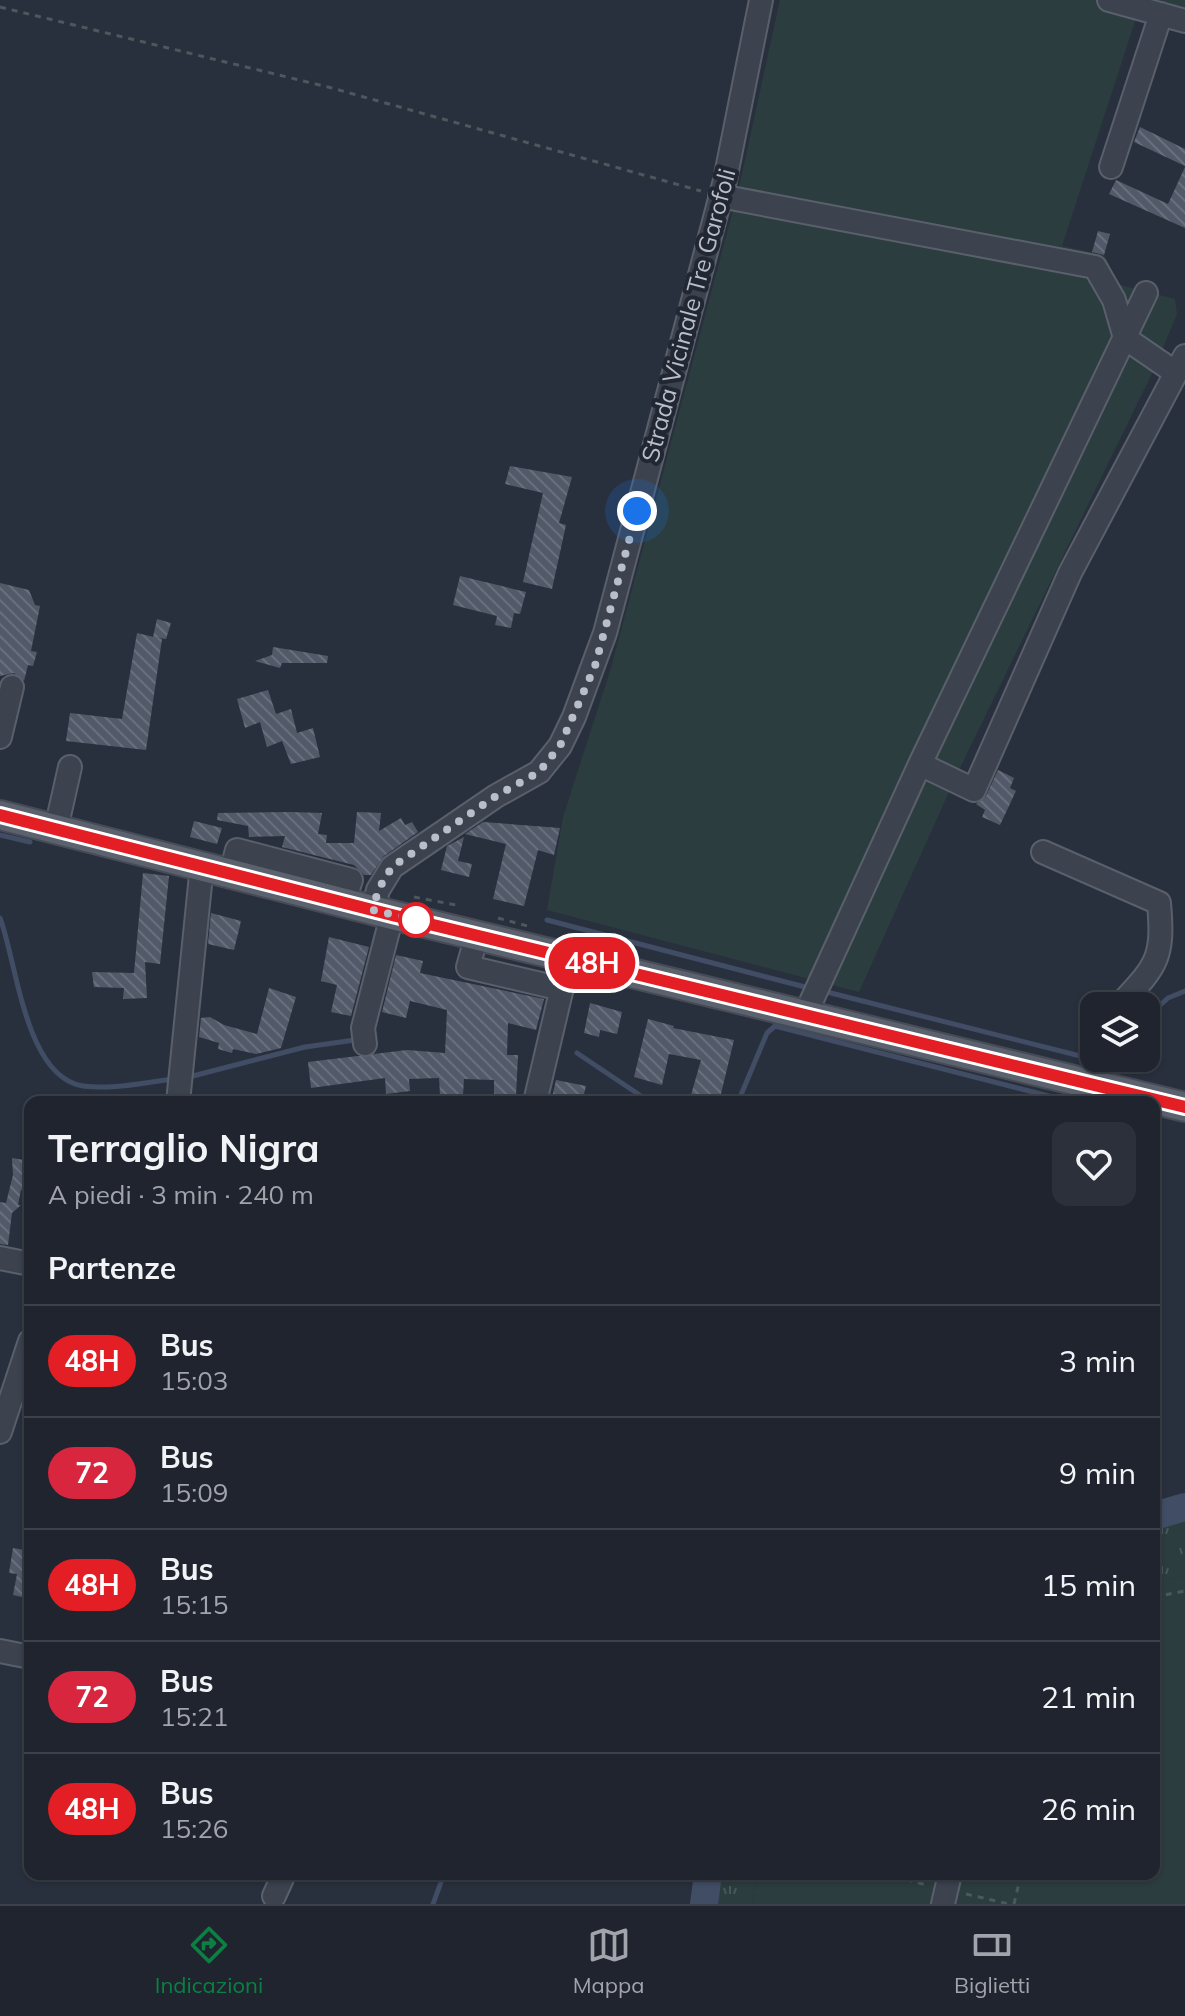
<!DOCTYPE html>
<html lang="it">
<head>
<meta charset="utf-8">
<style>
	body { margin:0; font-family:Mulish,sans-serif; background:#2c303a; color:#f1f3f6; height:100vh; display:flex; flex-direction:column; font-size:30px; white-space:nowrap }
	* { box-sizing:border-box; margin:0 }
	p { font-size:26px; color:#a1a4aa }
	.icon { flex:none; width:44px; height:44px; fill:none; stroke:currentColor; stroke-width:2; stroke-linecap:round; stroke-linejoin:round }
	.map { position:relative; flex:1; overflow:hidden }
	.side { position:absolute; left:24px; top:1096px; width:1136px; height:784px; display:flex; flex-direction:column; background:#1f242e; border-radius:16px; box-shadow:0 2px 6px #0004,0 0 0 2px #3c414a }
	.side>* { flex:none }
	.badge { padding:0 16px; border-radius:26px; font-size:28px; line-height:52px }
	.buttons { position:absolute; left:1080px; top:992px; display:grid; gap:16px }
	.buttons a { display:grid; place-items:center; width:80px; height:80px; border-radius:16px; background:#1f242e; box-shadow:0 2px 6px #0004,0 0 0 2px #3c414a; font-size:40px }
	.you { position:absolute; width:40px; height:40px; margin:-20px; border:6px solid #fff; border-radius:50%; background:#1a73e8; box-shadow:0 0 0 12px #1a73e833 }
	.map>.badge { position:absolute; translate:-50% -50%; box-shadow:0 0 0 4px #fff }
	h2 { padding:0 24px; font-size:30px; line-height:72px }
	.round { display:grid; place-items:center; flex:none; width:84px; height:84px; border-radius:16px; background:#2c303a }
	.head { display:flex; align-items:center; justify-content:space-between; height:136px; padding:0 24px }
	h1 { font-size:38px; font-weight:700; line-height:60px }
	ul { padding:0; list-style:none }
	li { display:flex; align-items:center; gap:24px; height:112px; padding:0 24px; border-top:2px solid #3c414a }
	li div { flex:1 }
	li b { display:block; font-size:30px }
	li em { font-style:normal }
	li .badge { min-width:88px; font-weight:700; text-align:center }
	.menu { display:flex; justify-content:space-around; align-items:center; height:112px; border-top:2px solid #3c414a; background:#1f242e; font-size:22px; color:#a1a4aa }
	.menu a { display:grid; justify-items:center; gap:4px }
	.menu .selected { color:#0b8043 }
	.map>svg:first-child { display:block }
	.grass { fill:url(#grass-tufts) }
	.park { fill:#2c3d3f }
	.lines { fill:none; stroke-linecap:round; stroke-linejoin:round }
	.stream { stroke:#414d64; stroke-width:5 }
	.river { stroke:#414d64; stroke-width:28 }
	.building { fill:url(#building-back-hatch) }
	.minor-casing { stroke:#5a606b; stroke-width:26 }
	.major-casing { stroke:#464b57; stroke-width:32 }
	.path { stroke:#4b595d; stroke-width:3; stroke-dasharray:6 6; stroke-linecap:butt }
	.minor { stroke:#3c424e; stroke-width:22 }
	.major { stroke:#5b616d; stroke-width:28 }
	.line-casing { stroke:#fff; stroke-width:18 }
	.line { stroke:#e31e24; stroke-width:12 }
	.walk { stroke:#b9bec8; stroke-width:8; stroke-dasharray:0 14.4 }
	.stop-dot { fill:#fff; stroke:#e31e24; stroke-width:4 }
	.labels { text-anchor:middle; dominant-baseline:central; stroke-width:8; stroke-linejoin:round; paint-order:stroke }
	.street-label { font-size:24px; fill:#b9bec8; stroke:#212733 }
</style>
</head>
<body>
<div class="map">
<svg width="1185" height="1904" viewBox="0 0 1185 1904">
	<defs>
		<pattern id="grass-tufts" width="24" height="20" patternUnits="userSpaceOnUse" patternTransform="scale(2)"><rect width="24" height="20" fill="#2c3d3f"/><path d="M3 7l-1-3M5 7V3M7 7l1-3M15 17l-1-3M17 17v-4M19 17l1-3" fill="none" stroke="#485759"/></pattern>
		<pattern id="building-back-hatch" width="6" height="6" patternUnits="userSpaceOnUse" patternTransform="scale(2)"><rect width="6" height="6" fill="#525968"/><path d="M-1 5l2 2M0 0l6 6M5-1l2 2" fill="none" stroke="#696f7c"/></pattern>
	</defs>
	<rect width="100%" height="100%" fill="#29303d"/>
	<path class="grass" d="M1185 1516V1575L1154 1584V1522Z
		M698 1874H757L752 1904H694L699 1890Z"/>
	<path class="park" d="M780 0H1185V28L1137 15 1062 246 1104 255 1109 264V277L1116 284 1175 299 1177 314 1155 367 957 774 859 992 547 910 563 817 611 668 738 192Z
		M1185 1575V1904H752L757 1874H1154V1584Z"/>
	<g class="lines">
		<path class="stream" d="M0 835 30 842
			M0 918C17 963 25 1077 83 1086 113 1090 145 1082 175 1079
			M547 920 809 988
			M823 991 1096 1060
			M1146 1018 1168 998 1185 991
			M577 1053 650 1102
			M189 1077 305 1047 355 1040
			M1108 1079 1116 1058
			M738 1102 767 1033 775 1026 1072 1102
			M433 1904 444 1874"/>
		<path class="river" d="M1154 1516 1185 1507
			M704 1904 708 1874"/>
	</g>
	<path class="building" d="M1140 127 1185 149V166L1134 142Z
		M1185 167V228L1109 194 1116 180 1168 204Z
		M1098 231 1110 234 1104 255 1092 252Z
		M510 466 572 477 559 523 566 525 552 589 523 582 543 493 505 484Z
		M460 576 526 592 520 614 514 613 511 628 495 625 497 616 453 605Z
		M0 583 29 590 35 605 40 606 31 651 37 652 33 666 28 665 24 681 14 673 0 676Z
		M157 619 171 623 166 639 153 637Z
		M137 633 162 639 146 750 66 741 70 713 122 719Z
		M273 647 328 656 327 663H282L280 668 255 661 272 655Z
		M268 690 276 714 291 709 297 733 313 728 320 757 291 764 282 741 267 747 260 722 245 728 237 699Z
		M998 770 1014 778 1010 788 1016 791 1000 825 982 817 985 810 976 804 986 796Z
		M290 812 322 813 318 834 327 835 326 843H354L357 812 381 813 379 831 401 818 405 825 412 822 418 832 384 856 371 875H364L354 865 282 847 285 836 249 837 248 826 217 820 218 813Z
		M194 821 222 828 217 844 190 837Z
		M483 822 560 828 554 855 538 850 524 906 493 899 506 844 465 834Z
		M464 837 458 861 472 864 469 877 441 870 447 846Z
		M143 873 169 876 160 964 145 962 147 998 123 999 124 988 94 987 92 972 134 973Z
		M211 913 241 921 234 950 208 944Z
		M329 937 369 947 351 1016 331 1012 337 985 321 981Z
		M396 955 423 961 420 973 544 999 536 1030 508 1023 507 1055H518L516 1096H494V1080L464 1079 463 1095H440L439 1078 409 1079 410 1091 386 1094 385 1078 311 1088 308 1062 407 1050 445 1053 447 1010 410 1001 406 1018 382 1012Z
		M269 988 296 997 281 1048 256 1054 233 1049 232 1053 218 1049 219 1043 199 1037 201 1018 210 1017 224 1025 257 1034Z
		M590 1003 622 1012 617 1034 600 1030 599 1037 584 1033Z
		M648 1019 674 1026 673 1028 734 1040 719 1102H689L701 1060 669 1054 662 1085 634 1077Z
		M556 1080 586 1086 582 1102H551Z
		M12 1158 30 1161V1192L21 1190 18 1205H21L12 1213 8 1245 0 1244V1202L6 1203 13 1175Z
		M13 1548 30 1551V1599L13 1595 17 1574 9 1573Z"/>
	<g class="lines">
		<g class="minor-casing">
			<path id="minor" d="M1109 0 1185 21
				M1111 167 1161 14
				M720 196 1095 267 1114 300 1125 338 1176 373
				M0 737 12 687
				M920 764 974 790 1070 573 1185 356
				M56 829 70 767
				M1043 852 1159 903C1164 959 1157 965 1119 1006
				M231 873 237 850 351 880 344 901
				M373 910 378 890 392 867 496 796 539 772 560 746 574 717 605 633 725 180 761 0
				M477 935 468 967 562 989
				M805 1015 920 764 1146 293
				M365 1044 363 1028 392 915
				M1093 1085 1101 1058
				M178 1102 202 865
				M535 1102 569 958
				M0 1258 30 1264
				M0 1432 30 1341
				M0 1651 30 1657
				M274 1896 284 1874
				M943 1904 950 1874"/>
		</g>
		<g class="major-casing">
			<path id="major" d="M0 815 392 915 1185 1107"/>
		</g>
		<path class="path" d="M0 7 328 87 701 191
			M414 897 456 905 459 909
			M498 918 531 927
			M1154 1597 1185 1591
			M883 1874 927 1885
			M966 1894 1009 1904
			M1014 1904 1021 1874"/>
		<use href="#minor" class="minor"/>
		<use href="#major" class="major"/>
	</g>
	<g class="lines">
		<g class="line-casing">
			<path id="line" d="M0 815 392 915 1185 1107"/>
		</g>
		<use href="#line" class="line"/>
		<path class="walk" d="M416 920 373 910 378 890 392 867 496 796 539 772 560 746 595 666 637 511"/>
	</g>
	<circle class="stop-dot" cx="416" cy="920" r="16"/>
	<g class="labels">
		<g class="street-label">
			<text transform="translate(688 315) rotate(-75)">Strada Vicinale Tre Garofoli</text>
		</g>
	</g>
</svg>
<div class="buttons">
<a><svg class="icon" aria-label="layers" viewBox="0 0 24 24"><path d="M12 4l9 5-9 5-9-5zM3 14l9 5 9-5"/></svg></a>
</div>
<div class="you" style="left:637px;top:511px"></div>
<b class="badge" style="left:592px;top:963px;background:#e31e24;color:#fff">48H</b>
<section class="side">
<div class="head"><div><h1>Terraglio Nigra</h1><p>A piedi · 3 min · 240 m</p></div><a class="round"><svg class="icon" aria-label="heart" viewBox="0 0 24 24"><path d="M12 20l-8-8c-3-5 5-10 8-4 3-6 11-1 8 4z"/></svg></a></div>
<h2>Partenze</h2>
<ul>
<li><span class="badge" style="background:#e31e24;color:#fff">48H</span><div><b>Bus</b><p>15:03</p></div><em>3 min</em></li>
<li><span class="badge" style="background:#d7263d;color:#fff">72</span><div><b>Bus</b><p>15:09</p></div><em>9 min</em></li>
<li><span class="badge" style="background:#e31e24;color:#fff">48H</span><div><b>Bus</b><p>15:15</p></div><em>15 min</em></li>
<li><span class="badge" style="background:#d7263d;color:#fff">72</span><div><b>Bus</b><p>15:21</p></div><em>21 min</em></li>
<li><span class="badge" style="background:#e31e24;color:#fff">48H</span><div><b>Bus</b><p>15:26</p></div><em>26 min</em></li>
</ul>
</section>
</div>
<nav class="menu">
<a class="selected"><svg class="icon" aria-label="directions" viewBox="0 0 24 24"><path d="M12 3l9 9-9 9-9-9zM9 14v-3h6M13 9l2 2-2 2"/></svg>Indicazioni</a>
<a><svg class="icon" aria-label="map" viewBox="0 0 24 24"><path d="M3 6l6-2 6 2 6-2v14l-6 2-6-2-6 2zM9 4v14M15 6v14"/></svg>Mappa</a>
<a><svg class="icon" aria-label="tickets" viewBox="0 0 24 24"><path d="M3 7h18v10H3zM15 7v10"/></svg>Biglietti</a>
</nav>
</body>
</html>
